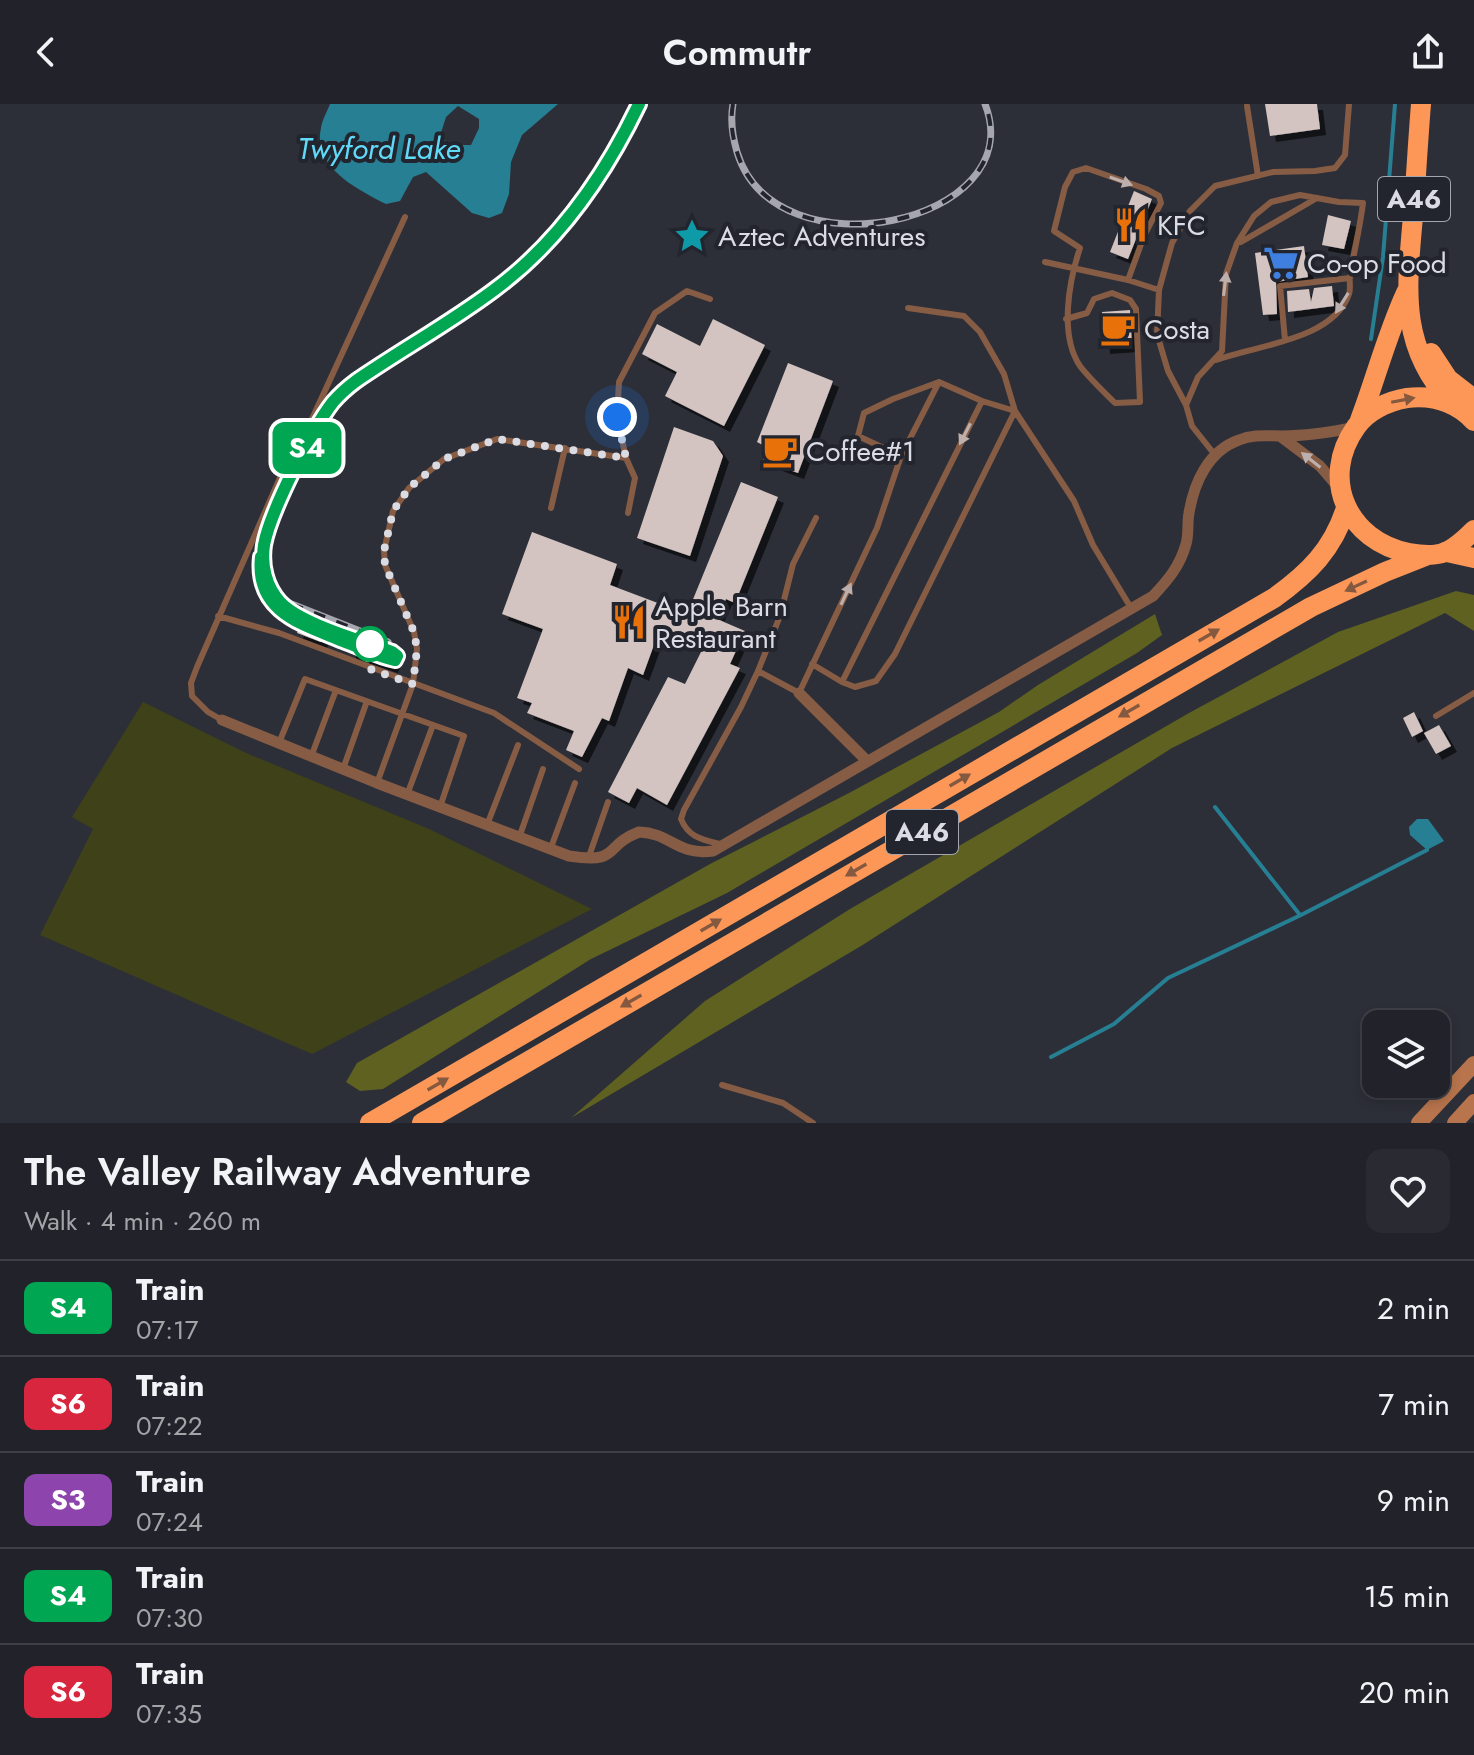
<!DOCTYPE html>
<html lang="en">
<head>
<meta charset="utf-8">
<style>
	body { margin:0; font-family:Jost,sans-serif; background:#2a2b32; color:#f1f3f6; height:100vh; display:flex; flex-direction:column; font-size:30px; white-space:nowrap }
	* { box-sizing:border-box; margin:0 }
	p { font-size:26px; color:#a2a4a8 }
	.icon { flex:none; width:44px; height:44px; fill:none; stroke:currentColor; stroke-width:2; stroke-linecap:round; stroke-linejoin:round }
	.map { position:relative; height:1019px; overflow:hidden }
	.sheet { display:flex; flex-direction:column; background:#22232a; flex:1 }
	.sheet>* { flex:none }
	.badge { padding:0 16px; border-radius:12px; font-size:28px; line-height:52px }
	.controls { position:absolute; left:1362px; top:906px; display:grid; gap:16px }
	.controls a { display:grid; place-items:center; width:88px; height:88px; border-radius:16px; background:#22232a; box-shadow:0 4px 12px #0003,0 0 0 2px #3f4047; font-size:40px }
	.you { position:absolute; width:40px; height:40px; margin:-20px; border:6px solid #fff; border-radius:50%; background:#1a73e8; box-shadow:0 0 0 12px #1a73e833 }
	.map>.badge { position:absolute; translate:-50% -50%; box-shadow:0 0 0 4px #fff }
	.round { display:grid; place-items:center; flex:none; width:84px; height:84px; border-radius:16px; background:#2a2b32 }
	.head { display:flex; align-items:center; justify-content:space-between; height:136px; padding:0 24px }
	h1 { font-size:38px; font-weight:600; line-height:60px }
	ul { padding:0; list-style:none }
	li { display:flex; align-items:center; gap:24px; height:96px; padding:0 24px; border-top:2px solid #3f4047 }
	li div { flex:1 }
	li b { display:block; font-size:30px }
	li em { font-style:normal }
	li .badge { min-width:88px; font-weight:700; text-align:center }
	header { display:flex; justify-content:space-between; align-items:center; height:104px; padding:0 24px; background:#22232a; font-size:36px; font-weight:600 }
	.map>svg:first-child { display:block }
	.green { fill:#3f4119 }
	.forest { fill:#5e6120 }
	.water { fill:#277f94; fill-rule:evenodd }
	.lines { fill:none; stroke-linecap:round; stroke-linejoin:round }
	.stream { stroke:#277f94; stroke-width:4 }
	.building { fill:#d3c4c1; filter:url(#shadow) }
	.lane { stroke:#865c44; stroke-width:6 }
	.street { stroke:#865c44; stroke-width:11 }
	.secondary { stroke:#b7744d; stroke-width:16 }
	.highway { stroke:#fd9757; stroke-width:20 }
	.rail-casing { stroke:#a5a6ae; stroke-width:7 }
	.rail { stroke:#23252e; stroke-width:4; stroke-dasharray:12; stroke-linecap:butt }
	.oneway { fill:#bdafab }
	.oneway2 { fill:#855840 }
	.line-casing { stroke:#fff; stroke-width:18 }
	.line { stroke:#00a651; stroke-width:12 }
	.walk { stroke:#dbdce3; stroke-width:8; stroke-dasharray:0 14.4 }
	.stop-dot { fill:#fff; stroke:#00a651; stroke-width:4 }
	.labels { text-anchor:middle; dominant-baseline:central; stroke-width:8; stroke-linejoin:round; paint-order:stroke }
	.shield { fill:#23252e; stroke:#a4a5ad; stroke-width:2 }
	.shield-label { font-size:26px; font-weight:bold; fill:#dbdce3 }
	.poi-label { font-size:28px; fill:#dbdce3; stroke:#23252e; text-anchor:start }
	.water-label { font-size:30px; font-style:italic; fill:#60daf9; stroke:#23252e }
</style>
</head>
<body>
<header><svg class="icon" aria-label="back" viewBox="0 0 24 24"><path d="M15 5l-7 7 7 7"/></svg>Commutr<svg class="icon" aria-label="share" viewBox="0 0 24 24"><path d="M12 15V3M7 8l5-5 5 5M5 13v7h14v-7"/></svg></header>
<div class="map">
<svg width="1474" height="1019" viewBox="0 0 1474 1019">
	<defs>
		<filter id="shadow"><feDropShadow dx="6" dy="6" stdDeviation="0" flood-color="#0009"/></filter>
	</defs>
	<rect width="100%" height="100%" fill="#2d2f38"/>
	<path class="green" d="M143 598 244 648 429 725 592 805 312 950 40 831 93 725 72 713Z"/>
	<path class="forest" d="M1456 487 1474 491V527L1445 509 1172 644 861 842 571 1014 705 897 850 805 1189 609 1338 528Z
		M1155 510 1162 531 1137 549 727 789 591 855 383 985 360 987 346 978 357 959 710 760 849 689 999 608 1038 581Z"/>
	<path class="water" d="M330 0H558L522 31 511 58 509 90 502 109 489 114 472 109 426 68 413 73 400 97 386 100C357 85 312 63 321 24 322 16 327 8 330 0ZM458 2 479 15V24L471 41H462L439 35 446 13Z
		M1417 715H1428L1444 737 1427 746 1410 731 1409 723Z"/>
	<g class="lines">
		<path class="stream" d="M1371 235 1383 153 1395 0
			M1215 703 1300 811
			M1051 953 1114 920 1168 874 1301 811 1427 746"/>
	</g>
	<path class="building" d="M1265 0H1317L1320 25 1270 32Z
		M1134 87 1152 95 1128 155 1110 148Z
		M1328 111 1351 117 1344 145 1322 141Z
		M1304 142 1308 173 1276 178 1277 210 1263 211 1255 149Z
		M1332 182 1334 202 1288 208 1287 187 1309 185 1311 198 1314 184Z
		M1130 206 1132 242 1104 244 1102 208Z
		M713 215 765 241 724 322 665 292 677 268 642 250 657 220 700 242Z
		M788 259 833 277 798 369 763 356 768 344 757 338Z
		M674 323 713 337 723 352 690 452 637 434Z
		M741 378 778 393 735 499 726 495 717 515 745 527 730 560 740 564 667 701 637 684 629 699 608 688 668 573 685 580 702 546 659 527 643 571 628 564 609 617 602 614 582 653 566 646 574 627 527 609 532 599 517 594 543 525 502 510 532 428 617 460 610 481 687 510Z
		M299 523 323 532 321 538 297 529Z
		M351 526 399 544 392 563 350 549V546L344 544Z
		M1414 608 1423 627 1412 633 1403 614Z
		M1439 621 1451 642 1436 650 1424 629Z"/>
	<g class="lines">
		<path class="lane" d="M1247 2 1258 72
			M1241 138 1317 94
			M1045 158 1128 176 1159 186
			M908 204 964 212 980 228 1004 270 1015 307 1074 397 1093 441 1131 504
			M1066 215 1087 209 1094 195 1112 189 1130 196 1136 205 1140 298 1115 299C1103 287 1090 275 1080 262 1059 231 1069 177 1080 144L1054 127 1065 83 1073 68 1086 64 1146 85 1159 92 1161 99 1144 132 1128 176
			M1285 236 1280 182 1350 174
			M1186 301 1198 273 1222 247 1226 170 1237 139 1254 112 1271 98 1300 91 1339 98 1363 99C1360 124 1354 147 1350 172 1349 177 1351 185 1349 190 1333 236 1257 241 1216 256
			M1215 351 1192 322 1186 301 1168 267 1157 230 1159 186 1172 139 1190 107 1215 82 1273 68 1315 67 1335 64 1345 51 1349 0
			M901 352 858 332 864 309 893 295 939 278
			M551 404 565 344
			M628 409 635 374 626 354 617 313 619 278 655 209 687 187 710 195
			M218 512 279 529 494 609 579 665
			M758 567 799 589 877 424 901 352 939 278 982 297 842 578 812 560
			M842 578 855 583 876 577 895 550 1015 307 982 297
			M1436 612 1474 589
			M222 616 208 608 192 592 191 579 197 563 279 376 311 317 405 113
			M279 639 305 575 464 632 440 703
			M311 653 336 586
			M343 665 367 597
			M377 679 413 580 417 545 414 528 385 461 384 447 393 407 409 384 444 355 497 335 626 354
			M407 691 433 621
			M487 721 518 641
			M519 734 543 665
			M724 741C705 736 689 735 681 715L684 706 741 603 758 567 780 512 793 460 816 414
			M550 746 575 679
			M588 755 608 698
			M722 981 783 999 813 1019"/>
		<path class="street" d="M1280 332 1320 362 1338 383
			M799 589 867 657
			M222 616 377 679 569 752C622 760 602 742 639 728 671 729 677 752 713 747L1153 492C1168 476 1180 462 1186 440 1189 430 1187 419 1189 409 1194 379 1208 347 1239 336 1253 330 1267 332 1282 332 1307 332 1332 328 1356 323"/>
		<path class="secondary" d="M1419 1019 1474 960
			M1455 1019 1474 998"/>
		<path class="highway" d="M1421 0C1418 37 1416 74 1413 112 1407 183 1398 242 1451 298
			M1431 249 1448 275 1474 295
			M1360 316C1376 274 1387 230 1406 189
			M1474 317C1456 298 1433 291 1407 294 1388 297 1367 307 1356 323 1319 375 1348 437 1409 449 1420 451 1434 453 1445 448 1456 444 1466 434 1474 426
			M1447 448 1474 454
			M370 1019 1274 494C1309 469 1333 445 1346 404
			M422 1019 1311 503 1385 468 1428 451"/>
		<g class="rail-casing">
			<path id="rail" d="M733 0C730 17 732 31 737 48 775 174 1032 120 985 0
				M273 485 289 499 388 538
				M347 538C320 527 286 519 269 494 264 485 260 475 260 465 258 428 317 311 344 286 395 240 467 214 518 166 571 116 607 65 639 0"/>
		</g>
		<use href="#rail" class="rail"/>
	</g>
	<defs><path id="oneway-solid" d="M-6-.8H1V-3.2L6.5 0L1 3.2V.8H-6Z" transform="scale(2)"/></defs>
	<g class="oneway">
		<use href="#oneway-solid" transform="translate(1121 77) rotate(20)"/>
		<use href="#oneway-solid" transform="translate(1225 180) rotate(-83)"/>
		<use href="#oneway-solid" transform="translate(1342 199) rotate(122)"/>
		<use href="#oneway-solid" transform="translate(965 330) rotate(117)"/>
		<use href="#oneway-solid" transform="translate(1311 356) rotate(-142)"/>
		<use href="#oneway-solid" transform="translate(846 490) rotate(-65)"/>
	</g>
	<g class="oneway2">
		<use href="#oneway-solid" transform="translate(1403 296) rotate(-11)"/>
		<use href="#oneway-solid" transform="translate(1356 482) rotate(155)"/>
		<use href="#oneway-solid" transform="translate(1209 531) rotate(-30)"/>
		<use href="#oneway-solid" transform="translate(1129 607) rotate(150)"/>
		<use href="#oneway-solid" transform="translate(960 676) rotate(-30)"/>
		<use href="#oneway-solid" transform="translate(856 766) rotate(150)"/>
		<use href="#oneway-solid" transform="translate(711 821) rotate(-30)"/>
		<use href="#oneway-solid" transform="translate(631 897) rotate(150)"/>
		<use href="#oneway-solid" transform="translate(438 980) rotate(-30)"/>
	</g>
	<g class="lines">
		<g class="line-casing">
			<path id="line" d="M261 453C255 508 302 520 343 537 360 543 378 553 395 556L397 552 392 548C363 537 300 520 280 498 266 483 261 461 264 441 270 408 312 325 333 298 340 290 348 283 356 277 401 246 450 219 494 186 558 139 605 71 639 0"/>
		</g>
		<use href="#line" class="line"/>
		<path class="walk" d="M370 540 367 564 413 580 417 545 414 528 385 461 384 447 393 407 409 384 444 355 497 335 626 354 617 313"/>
	</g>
	<defs>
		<g id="restaurant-bare" transform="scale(2.76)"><path d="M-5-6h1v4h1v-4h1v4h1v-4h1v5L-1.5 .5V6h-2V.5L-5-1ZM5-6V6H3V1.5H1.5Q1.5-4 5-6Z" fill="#e8710a" stroke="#23252e" stroke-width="2.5" paint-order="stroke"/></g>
		<g id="sight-bare" transform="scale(2.76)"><path d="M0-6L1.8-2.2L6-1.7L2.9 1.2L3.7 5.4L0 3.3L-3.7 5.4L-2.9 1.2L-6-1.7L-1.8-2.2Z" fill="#0f9aa8" stroke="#23252e" stroke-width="2.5" paint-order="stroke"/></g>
		<g id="supermarket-bare" transform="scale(2.76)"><path d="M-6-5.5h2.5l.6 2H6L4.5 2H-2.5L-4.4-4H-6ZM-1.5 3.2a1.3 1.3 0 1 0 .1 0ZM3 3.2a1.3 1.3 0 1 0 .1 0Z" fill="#3f7fe0" stroke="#23252e" stroke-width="2.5" paint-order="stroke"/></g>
		<g id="cafe-bare" transform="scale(2.76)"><path d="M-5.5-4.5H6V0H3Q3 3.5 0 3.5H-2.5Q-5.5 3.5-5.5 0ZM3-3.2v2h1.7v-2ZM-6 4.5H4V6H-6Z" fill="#e8710a" stroke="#23252e" stroke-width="2.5" paint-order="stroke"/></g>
	</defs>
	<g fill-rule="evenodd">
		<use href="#restaurant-bare" x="1131" y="121"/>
		<use href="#sight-bare" x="692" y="132"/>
		<use href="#supermarket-bare" x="1281" y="159"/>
		<use href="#cafe-bare" x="1118" y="225"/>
		<use href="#cafe-bare" x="780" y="347"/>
		<use href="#restaurant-bare" x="629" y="518"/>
	</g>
	<circle class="stop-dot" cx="370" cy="540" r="16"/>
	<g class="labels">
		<g class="shield">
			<rect x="1378" y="73" width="72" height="44" rx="6"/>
			<rect x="886" y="706" width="72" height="44" rx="6"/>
		</g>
		<g class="shield-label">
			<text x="1414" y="95">A46</text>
			<text x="922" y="728">A46</text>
		</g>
		<g class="poi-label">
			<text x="1157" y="121">KFC</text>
			<text x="718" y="132">Aztec Adventures</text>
			<text x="1307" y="159">Co-op Food</text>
			<text x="1144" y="225">Costa</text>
			<text x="806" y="347">Coffee#1</text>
			<text x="655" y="502">Apple Barn<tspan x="655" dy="32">Restaurant</tspan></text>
		</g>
		<g class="water-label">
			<text x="379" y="44">Twyford Lake</text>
		</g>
	</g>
</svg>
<div class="controls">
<a><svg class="icon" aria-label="layers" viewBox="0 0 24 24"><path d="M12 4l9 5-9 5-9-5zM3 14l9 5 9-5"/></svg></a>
</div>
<div class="you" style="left:617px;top:313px"></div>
<b class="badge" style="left:307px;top:344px;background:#00a651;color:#fff">S4</b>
</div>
<section class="sheet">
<div class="head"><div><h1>The Valley Railway Adventure</h1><p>Walk · 4 min · 260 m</p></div><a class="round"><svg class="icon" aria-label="heart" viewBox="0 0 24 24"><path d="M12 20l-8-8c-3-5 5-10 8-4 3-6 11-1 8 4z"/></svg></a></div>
<ul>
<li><span class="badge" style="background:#00a651;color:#fff">S4</span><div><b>Train</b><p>07:17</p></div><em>2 min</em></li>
<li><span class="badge" style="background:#d7263d;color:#fff">S6</span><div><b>Train</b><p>07:22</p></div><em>7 min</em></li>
<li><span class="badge" style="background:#8e44ad;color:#fff">S3</span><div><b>Train</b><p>07:24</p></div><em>9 min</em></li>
<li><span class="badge" style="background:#00a651;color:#fff">S4</span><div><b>Train</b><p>07:30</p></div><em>15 min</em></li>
<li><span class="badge" style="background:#d7263d;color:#fff">S6</span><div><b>Train</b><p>07:35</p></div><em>20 min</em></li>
</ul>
</section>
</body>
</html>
